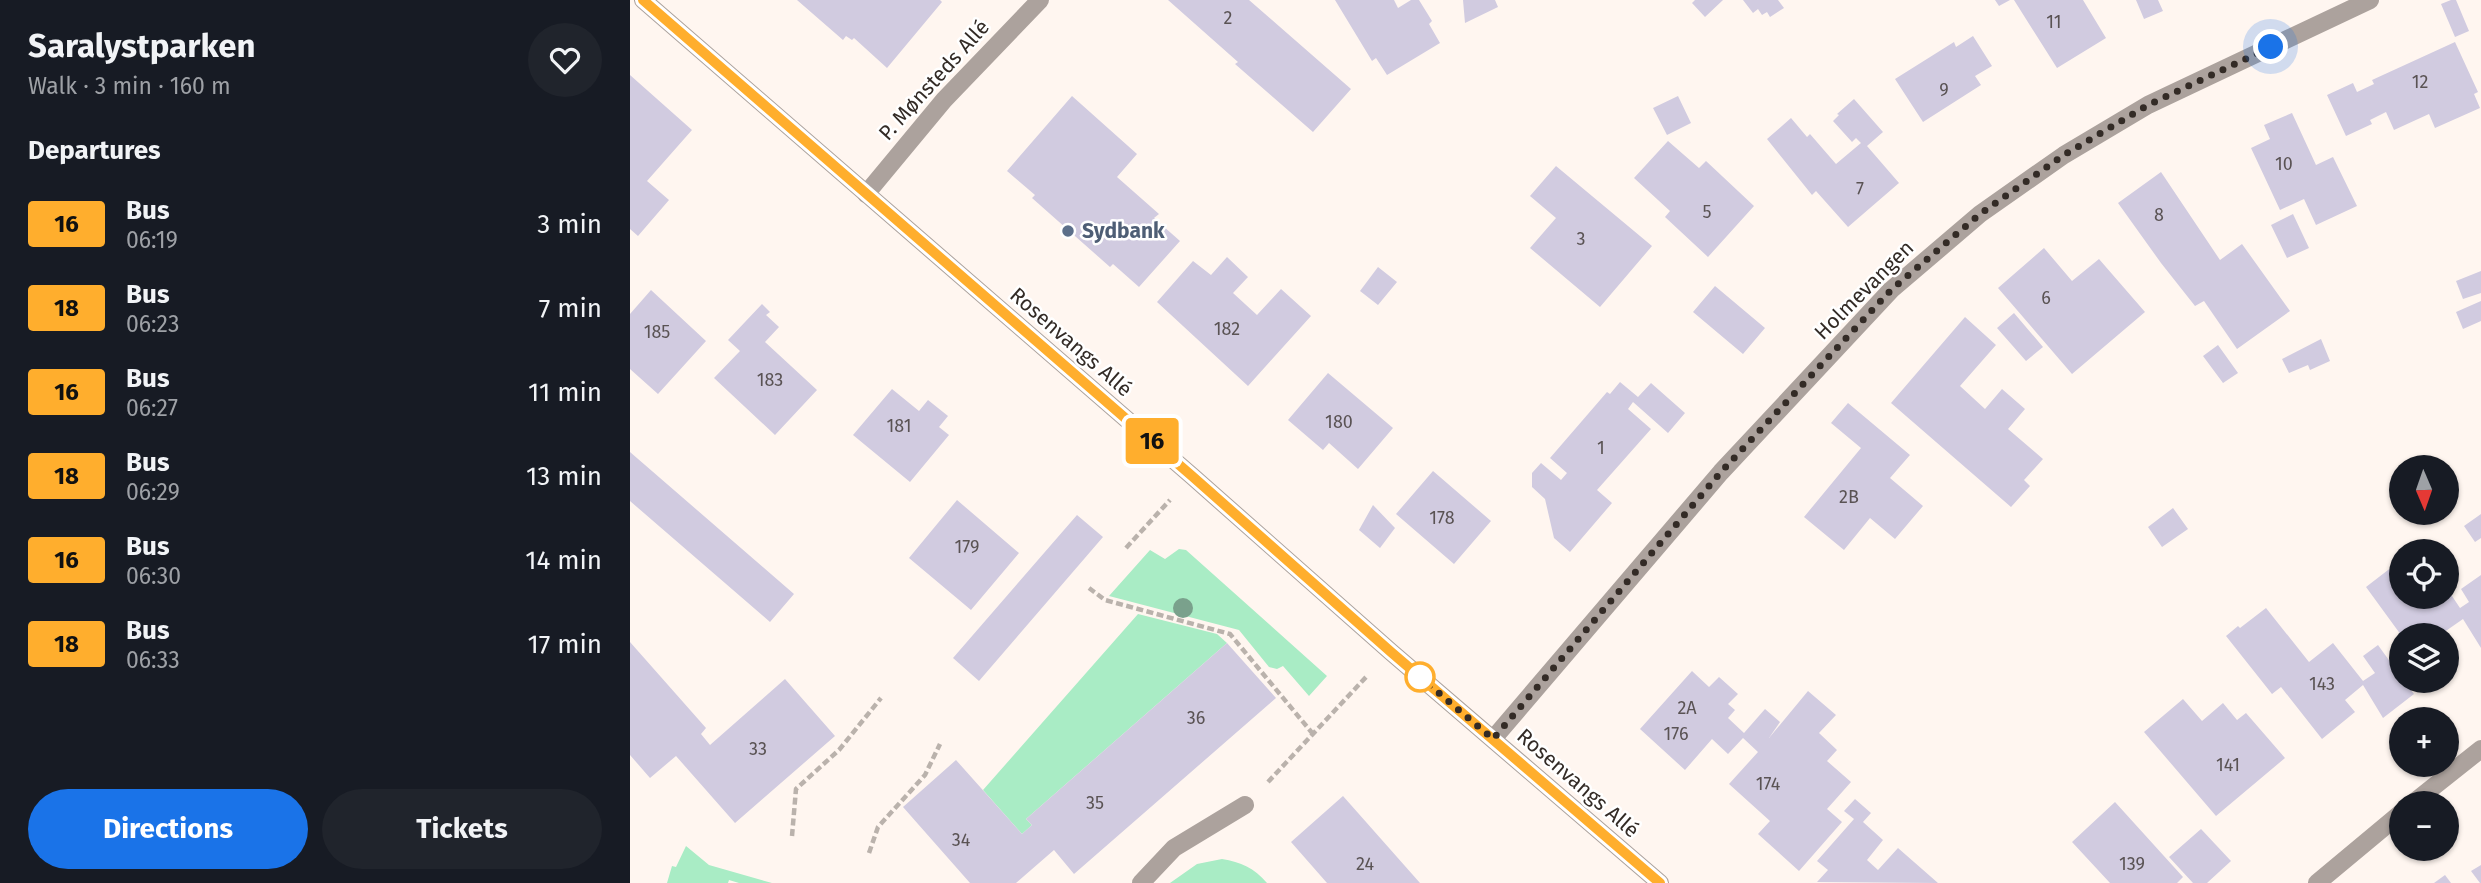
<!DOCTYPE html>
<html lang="en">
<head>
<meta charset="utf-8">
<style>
	body { margin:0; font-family:"Fira Sans",sans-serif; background:#20242c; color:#f1f3f6; height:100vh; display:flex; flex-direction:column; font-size:26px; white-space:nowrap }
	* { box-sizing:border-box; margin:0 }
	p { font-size:23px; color:#9ea1a6 }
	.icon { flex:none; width:38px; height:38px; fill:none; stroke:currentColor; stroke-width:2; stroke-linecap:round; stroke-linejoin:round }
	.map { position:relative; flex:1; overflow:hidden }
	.panel { display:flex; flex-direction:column; background:#171b24; width:630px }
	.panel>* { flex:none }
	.badge { padding:0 14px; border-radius:5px; font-size:24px; line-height:46px }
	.needle { width:46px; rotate:178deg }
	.fabs { position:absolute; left:1759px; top:455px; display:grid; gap:14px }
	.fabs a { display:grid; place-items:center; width:70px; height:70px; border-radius:50%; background:#171b24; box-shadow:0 2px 5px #0004; font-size:35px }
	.you { position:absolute; width:35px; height:35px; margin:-18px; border:5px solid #fff; border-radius:50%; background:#1a73e8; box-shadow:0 0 0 10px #1a73e833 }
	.map>.badge { position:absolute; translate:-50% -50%; box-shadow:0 0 0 4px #fff }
	h2 { padding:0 28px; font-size:26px; line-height:63px }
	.round { display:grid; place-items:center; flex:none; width:74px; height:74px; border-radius:37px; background:#20242c }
	.head { display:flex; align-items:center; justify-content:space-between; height:119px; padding:0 28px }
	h1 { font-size:33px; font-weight:700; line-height:52px }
	.action { display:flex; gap:14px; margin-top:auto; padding:14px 28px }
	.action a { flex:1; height:80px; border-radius:42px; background:#1a73e8; color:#fff; font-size:28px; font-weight:700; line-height:80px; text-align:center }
	.action a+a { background:#20242c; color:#f1f3f6 }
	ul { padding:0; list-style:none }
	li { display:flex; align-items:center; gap:21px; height:84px; padding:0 28px }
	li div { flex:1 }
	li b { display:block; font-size:26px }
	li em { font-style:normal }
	li .badge { min-width:77px; font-weight:700; text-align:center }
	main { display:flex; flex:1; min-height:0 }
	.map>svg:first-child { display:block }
	.green { fill:#a9ecc5 }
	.building { fill:#d1cbe0 }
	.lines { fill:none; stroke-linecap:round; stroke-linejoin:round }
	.path { stroke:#bab2ac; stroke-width:4.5; stroke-dasharray:7 3.5; stroke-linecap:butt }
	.minor { stroke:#aca29d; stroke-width:18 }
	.tertiary { stroke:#aca29d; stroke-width:18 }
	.tree { fill:#7aa18c }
	.line-casing { stroke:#fff; stroke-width:16 }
	.line { stroke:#ffae2d; stroke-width:10 }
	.walk { stroke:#332b26; stroke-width:7; stroke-dasharray:0 12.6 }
	.service-dot { fill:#5c6f8a; stroke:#fff; stroke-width:2.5 }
	.stop-dot { fill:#fff; stroke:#ffae2d; stroke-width:3.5 }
	.labels { text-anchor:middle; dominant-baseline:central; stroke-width:5; stroke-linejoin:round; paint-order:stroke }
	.number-label { font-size:18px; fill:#5a5354 }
	.street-label { font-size:21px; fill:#332b26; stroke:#fff }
	.service-label { font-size:21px; font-weight:bold; fill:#4e5e75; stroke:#fff; text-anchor:start }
</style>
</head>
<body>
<main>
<section class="panel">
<div class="head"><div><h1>Saralystparken</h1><p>Walk · 3 min · 160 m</p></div><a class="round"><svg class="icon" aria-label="heart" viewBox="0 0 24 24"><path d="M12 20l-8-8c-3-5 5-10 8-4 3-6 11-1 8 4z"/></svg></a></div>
<h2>Departures</h2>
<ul>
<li><span class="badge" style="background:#ffae2d;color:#111">16</span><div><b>Bus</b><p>06:19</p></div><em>3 min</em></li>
<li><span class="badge" style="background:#ffae2d;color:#111">18</span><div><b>Bus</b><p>06:23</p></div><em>7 min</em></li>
<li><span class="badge" style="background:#ffae2d;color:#111">16</span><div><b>Bus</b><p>06:27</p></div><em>11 min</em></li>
<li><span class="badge" style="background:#ffae2d;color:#111">18</span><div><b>Bus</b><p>06:29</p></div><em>13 min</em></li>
<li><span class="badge" style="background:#ffae2d;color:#111">16</span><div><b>Bus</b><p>06:30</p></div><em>14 min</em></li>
<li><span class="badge" style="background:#ffae2d;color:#111">18</span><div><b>Bus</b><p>06:33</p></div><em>17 min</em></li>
</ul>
<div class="action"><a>Directions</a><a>Tickets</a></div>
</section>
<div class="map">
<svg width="1851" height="883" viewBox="0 0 1851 883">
	<rect width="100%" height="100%" fill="#fff6f0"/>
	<path class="green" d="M549 549 556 550 697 676 679 696 653 666 647 669 639 667 609 630 479 596 520 550 535 559Z
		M508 614 587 634 597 643 396 819 402 825 392 834 353 790Z
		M56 846 79 865 142 883H109L99 880 98 883H37L42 866 46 867Z
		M592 859C611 862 624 868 637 883H540L567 864Z"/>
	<path class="building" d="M167 0H310L312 2 257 68 224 38 222 40 216 36 213 40Z
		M538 0H619L721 89 683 132 605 64 608 62Z
		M705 0H764L768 8 781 0H789L802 21 799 24 810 43 757 75 746 58 742 61Z
		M833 0H865L868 7 835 23Z
		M1065 0H1093L1075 17 1062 3Z
		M1113 0H1148L1154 8 1140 17 1137 12 1132 15 1128 9 1123 13Z
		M1365 0H1380L1369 6Z
		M1384 0H1453L1476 38 1427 68Z
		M1506 0H1528L1533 11 1514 19Z
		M1821 0H1826L1839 31 1825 37 1811 4Z
		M1343 36 1362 66 1345 76 1351 85 1293 122 1265 79 1324 42 1326 47Z
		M1825 42 1848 92 1844 94 1850 108 1805 128 1799 114 1764 130 1756 112 1740 120 1742 124 1716 136 1697 95 1723 83 1727 92 1744 84 1742 80Z
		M0 75 62 130 17 181 39 200 8 236 0 229Z
		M442 96 507 154 487 177 529 214 524 218 550 241 509 287 483 264 480 267 402 198 405 195 377 171Z
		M1048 96 1061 123 1037 135 1023 108Z
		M1224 99 1253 132 1237 146 1269 183 1218 227 1186 191 1182 195 1137 139 1161 118 1177 137 1180 134 1206 164 1231 143 1226 138 1222 142 1203 121 1209 115 1207 114Z
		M1662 113 1686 165 1703 157 1727 206 1686 225 1674 199 1650 210 1621 148 1640 139 1634 125Z
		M1038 141 1069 168 1076 161 1124 206 1078 257 1035 217 1040 211 1004 178Z
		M926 166 1022 246 970 307 900 248 926 218 900 196Z
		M1531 172 1590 260 1612 244 1660 311 1607 349 1574 301 1565 306 1531 263 1488 203Z
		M1663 214 1679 248 1657 258 1641 225Z
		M1414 248 1442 281 1469 259 1515 312 1442 374 1368 288Z
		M597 257 618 277 603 293 627 315 651 289 681 316 618 386 527 302 563 261 581 275Z
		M748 267 767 282 748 305 730 291Z
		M1851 271V293L1833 299 1826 281Z
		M1085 286 1135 328 1113 354 1063 312Z
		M21 290 76 341 28 394 0 369V314Z
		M1851 301V321L1833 329 1826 312Z
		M132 304 140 312 136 315 149 327 135 342 187 390 145 435 84 378 110 351 98 340Z
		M1384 313 1413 347 1396 361 1367 328Z
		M1335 317 1366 345 1330 386 1355 409 1372 389 1395 409 1378 429 1413 459 1394 480 1400 486 1381 507 1261 403Z
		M1691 339 1700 361 1680 370 1678 365 1659 373 1652 359Z
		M1588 345 1608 373 1593 383 1573 356Z
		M698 373 763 428 728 469 699 443 693 450 658 420Z
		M990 382 1008 397 1021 383 1055 413 1038 433 1003 402 998 409 1021 429 967 490 982 503 940 552 924 538 915 499 902 487V473L911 463 931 480 937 473 920 458 977 392 980 394Z
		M262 389 289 411 298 400 318 416 309 427 319 435 280 482 223 435Z
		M1218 403 1280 455 1260 478 1293 506 1265 539 1240 518 1214 550 1174 517 1231 448 1201 423Z
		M0 452 164 594 140 622 0 501Z
		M803 471 861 521 824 564 766 514Z
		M327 500 389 553 341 610 279 558Z
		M743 505 765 528 750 548 729 530Z
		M1543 508 1558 529 1532 547 1518 527Z
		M1851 514V538L1845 542 1834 526Z
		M447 515 473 537 349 681 323 658Z
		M1771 560V597H1816V587L1830 608 1839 602 1831 589 1851 575V648L1833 619 1810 635H1771L1736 587Z
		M1636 608 1679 662 1703 643 1733 681 1745 673 1733 656 1748 645 1771 677V681H1774L1784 694 1753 718 1733 685 1715 700 1725 712 1692 739 1651 687 1642 694 1596 636 1608 626 1610 628Z
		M0 642 76 728 71 734 80 745 155 679 205 736 105 823 46 756 20 778 0 755Z
		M597 643 646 698 444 874 424 850 386 883H340L273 807 326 760 392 834 402 825 396 819Z
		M1062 671 1079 687 1089 677 1108 694 1098 704 1105 710 1098 718 1114 733 1135 709 1150 722 1139 738 1178 691 1206 715 1189 733 1207 750 1197 761 1221 782 1197 809 1212 822 1169 871 1128 834 1140 821 1099 784 1128 752 1113 738 1098 754 1082 739 1055 770 1010 729Z
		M1553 699 1572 721 1593 703 1607 720 1616 713 1655 758 1586 816 1514 732Z
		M713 796 790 883H697L661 842Z
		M1225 799 1241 813 1233 822 1253 840 1237 860 1248 870 1268 848 1308 883 1187 882 1198 870 1187 861 1224 819 1214 811Z
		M1485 802 1553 877 1547 883H1480L1442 842Z
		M1571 829 1601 861 1577 883H1563L1539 857Z
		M1851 865V883H1850L1841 871Z
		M1815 875 1821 883H1804Z"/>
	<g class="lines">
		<path class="path" d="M496 548 540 500
			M459 588 475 600 600 634 683 734
			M638 782 737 676
			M162 836 166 789 209 750 251 698
			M239 853 248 827 295 775 310 744"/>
		<path class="minor" d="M236 194 314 100 410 0
			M863 739 1091 472 1261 290 1350 214 1434 155 1518 105 1740 0
			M511 883 544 848 615 805"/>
		<path class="tertiary" d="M13 0 562 476 761 652 1030 883
			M1783 803 1851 749
			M1687 883 1771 813"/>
	</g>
	<circle class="tree" cx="553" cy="608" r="10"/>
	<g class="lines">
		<g class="line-casing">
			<path id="line" d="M13 0 562 476 761 652 1030 883"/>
		</g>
		<use href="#line" class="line"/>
		<path class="walk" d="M790 677 863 739 1091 472 1261 290 1350 214 1434 155 1518 105 1641 47"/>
	</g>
	<circle class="service-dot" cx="438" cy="231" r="7"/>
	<circle class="stop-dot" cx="790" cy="677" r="14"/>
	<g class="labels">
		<g class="number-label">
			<text x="598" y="18">2</text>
			<text x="1424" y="22">11</text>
			<text x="1790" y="82">12</text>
			<text x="1314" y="90">9</text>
			<text x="1654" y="164">10</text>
			<text x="1230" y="189">7</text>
			<text x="1077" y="212">5</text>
			<text x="1529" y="215">8</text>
			<text x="951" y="239">3</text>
			<text x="1416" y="298">6</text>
			<text x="597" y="329">182</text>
			<text x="27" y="332">185</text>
			<text x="140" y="380">183</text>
			<text x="709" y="422">180</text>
			<text x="269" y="426">181</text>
			<text x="971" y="448">1</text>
			<text x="1219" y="497">2B</text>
			<text x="812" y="518">178</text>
			<text x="337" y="547">179</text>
			<text x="1692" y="684">143</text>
			<text x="1057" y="708">2A</text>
			<text x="566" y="718">36</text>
			<text x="1046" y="734">176</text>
			<text x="128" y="749">33</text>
			<text x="1598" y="765">141</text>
			<text x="1138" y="784">174</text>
			<text x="465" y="803">35</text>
			<text x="331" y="840">34</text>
			<text x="735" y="864">24</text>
			<text x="1502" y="864">139</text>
		</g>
		<g class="street-label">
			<text transform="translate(304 80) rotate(-48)">P. Mønsteds Allé</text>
			<text transform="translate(1234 290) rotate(-45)">Holmevangen</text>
			<text transform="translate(441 342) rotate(41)">Rosenvangs Allé</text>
			<text transform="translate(948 783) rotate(41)">Rosenvangs Allé</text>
		</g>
		<g class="service-label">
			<text x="452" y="231">Sydbank</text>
		</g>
	</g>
</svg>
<div class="fabs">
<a><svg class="needle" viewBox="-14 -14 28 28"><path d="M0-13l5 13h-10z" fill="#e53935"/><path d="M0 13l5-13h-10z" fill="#9ea1a6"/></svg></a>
<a><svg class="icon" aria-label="locate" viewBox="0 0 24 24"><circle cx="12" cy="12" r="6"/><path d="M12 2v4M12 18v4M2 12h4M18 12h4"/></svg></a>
<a><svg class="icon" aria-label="layers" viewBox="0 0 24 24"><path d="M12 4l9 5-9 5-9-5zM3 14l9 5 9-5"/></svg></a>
<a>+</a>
<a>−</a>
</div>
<div class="you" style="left:1641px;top:47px"></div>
<b class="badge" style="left:522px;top:441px;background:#ffae2d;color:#111">16</b>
</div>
</main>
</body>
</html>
